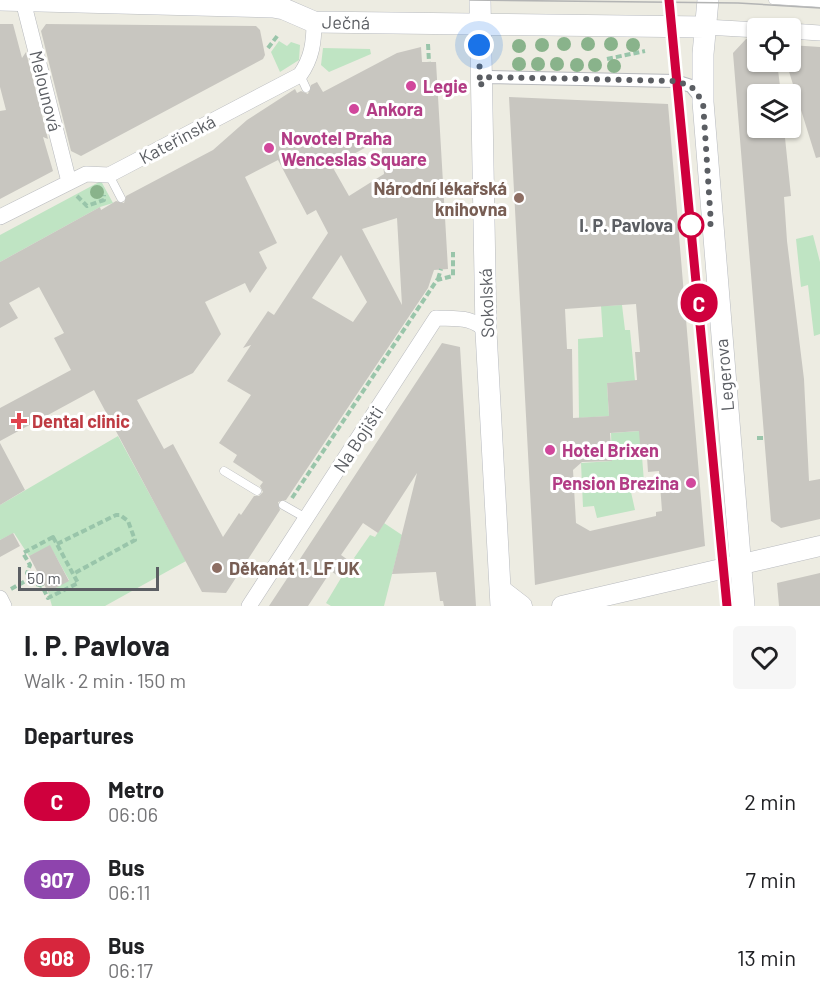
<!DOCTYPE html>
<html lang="en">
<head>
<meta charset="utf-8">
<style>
	body { margin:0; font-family:Barlow,sans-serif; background:#f6f6f6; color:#202124; height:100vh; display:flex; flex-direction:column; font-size:22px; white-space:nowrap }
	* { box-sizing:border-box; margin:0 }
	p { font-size:20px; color:#757577 }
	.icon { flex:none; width:33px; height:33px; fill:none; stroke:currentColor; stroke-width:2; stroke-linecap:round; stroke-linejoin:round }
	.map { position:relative; height:606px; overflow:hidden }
	.panel { display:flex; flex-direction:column; background:#fff; flex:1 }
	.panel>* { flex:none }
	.badge { padding:0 12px; border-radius:20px; font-size:21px; line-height:39px }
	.tools { position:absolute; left:747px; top:18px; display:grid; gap:12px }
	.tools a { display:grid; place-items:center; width:54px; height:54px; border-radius:6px; background:#fff; box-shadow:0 2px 4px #0004; font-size:30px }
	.scale { position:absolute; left:18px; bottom:15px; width:141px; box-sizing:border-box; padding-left:6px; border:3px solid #5b5e63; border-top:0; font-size:16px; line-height:21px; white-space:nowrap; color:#5b5e63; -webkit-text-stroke:4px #fff; paint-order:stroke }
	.you { position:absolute; width:30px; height:30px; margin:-15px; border:4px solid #fff; border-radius:50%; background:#1a73e8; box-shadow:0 0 0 9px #1a73e833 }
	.map>.badge { position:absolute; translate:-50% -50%; box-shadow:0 0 0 3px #fff }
	h2 { padding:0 24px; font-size:22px; line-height:54px }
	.round { display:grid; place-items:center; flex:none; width:63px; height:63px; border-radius:6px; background:#f6f6f6 }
	.summary { display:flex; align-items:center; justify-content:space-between; height:102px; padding:0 24px }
	h1 { font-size:28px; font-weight:700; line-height:45px }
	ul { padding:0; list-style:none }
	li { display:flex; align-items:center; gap:18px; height:78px; padding:0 24px }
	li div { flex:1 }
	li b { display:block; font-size:22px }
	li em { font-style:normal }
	li .badge { min-width:66px; font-weight:700; text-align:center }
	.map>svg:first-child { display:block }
	.green { fill:#bfe4c3 }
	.building { fill:#c8c6c0; fill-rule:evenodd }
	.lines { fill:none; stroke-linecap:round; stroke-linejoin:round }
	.service-casing { stroke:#b8babe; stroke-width:9 }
	.pedestrian-casing { stroke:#b8babe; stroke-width:14 }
	.minor-casing { stroke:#b8babe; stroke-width:16 }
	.tertiary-casing { stroke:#b8babe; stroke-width:21 }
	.secondary-casing { stroke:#b8bbc0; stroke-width:22 }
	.path { stroke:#99c5aa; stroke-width:4; stroke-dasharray:6 3; stroke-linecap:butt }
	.service { stroke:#fff; stroke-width:8 }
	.pedestrian { stroke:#fff; stroke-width:12 }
	.minor { stroke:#fff; stroke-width:15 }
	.tertiary { stroke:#fff; stroke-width:20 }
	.secondary { stroke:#fff; stroke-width:21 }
	.tram { stroke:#b3b4b4; stroke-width:1.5 }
	.tree { fill:#89b38b }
	.line-casing { stroke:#fff; stroke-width:14 }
	.line { stroke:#cf003d; stroke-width:9 }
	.walk { stroke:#5b5e63; stroke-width:6; stroke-dasharray:0 10.8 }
	.hotel-dot { fill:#d1479c; stroke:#fff; stroke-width:2 }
	.education-dot { fill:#8d6e63; stroke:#fff; stroke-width:2 }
	.stop-dot { fill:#fff; stroke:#cf003d; stroke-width:3 }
	.health-dot { fill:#e0444e; stroke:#fff; stroke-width:2 }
	.labels { text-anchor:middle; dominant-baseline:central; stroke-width:6; stroke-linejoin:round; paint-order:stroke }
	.street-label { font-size:18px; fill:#5b5e63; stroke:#fff }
	.hotel-label { font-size:18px; font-weight:bold; fill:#b23c85; stroke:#fff; text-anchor:start }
	.education-label { font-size:18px; font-weight:bold; fill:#785e54; stroke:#fff; text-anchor:end }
	.stop-label { font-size:18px; font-weight:bold; fill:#5b5e63; stroke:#fff; text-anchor:end }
	.health-label { font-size:18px; font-weight:bold; fill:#be3a42; stroke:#fff; text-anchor:start }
</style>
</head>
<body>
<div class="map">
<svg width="820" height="606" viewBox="0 0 820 606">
	<rect width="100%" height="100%" fill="#edece2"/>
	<path class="green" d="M279 41 287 46 291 42 300 45 299 60 280 72 271 52Z
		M323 48 370 49 371 54 329 72 321 65Z
		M101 181 113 203 100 207 0 262V235Z
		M813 235 820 262V334L814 336 808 285 801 287 796 239Z
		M622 305 625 330H630L635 381 607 383 609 416 579 418 578 339 603 337 601 306Z
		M640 431 644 482 629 483 635 510 597 518 594 506 583 507 581 463 612 461 611 433Z
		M118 436 186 561 105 606H52L48 592 69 580 50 546 29 556 14 533 0 540V505Z
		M384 523 402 535 384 606H331L326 603 341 578 338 576 342 570 350 575 359 562 354 558 370 535 375 537Z"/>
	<path class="building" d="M0 24H13L22 58 26 52 48 139 43 137 53 171 0 199V111L6 110 0 87Z
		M46 24 256 26 260 30 265 55 263 59 81 156 71 151 41 31Z
		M746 39 758 40V62H777L781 94H758V128H784L791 196 784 197 787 241 804 379 809 481 820 479V519L781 528 771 521 733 53Z
		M790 45 820 47V157L816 158 786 62H790Z
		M421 47 422 62H436L448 269 434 270 428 288 286 500 278 502 280 510 226 593 202 592 94 390 0 441V408L71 370 54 338 64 333 39 287 9 303 18 318 0 328V262L100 207 101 210 116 201 124 203 126 196 213 150 247 120 295 89 297 93 301 91 308 94 311 85 317 82 323 92 397 53ZM381 139 384 174 349 196 332 166ZM278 160 307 215 316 210 328 233 274 315 268 311 243 348 251 345 227 381 251 395 219 443 237 455 233 462 263 482 260 486 263 492 259 496H254L241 515 239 513 223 537 173 444 164 449 137 400 193 373 221 334 205 302 245 283 250 293 267 268 259 252 277 243 245 177ZM397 218 402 305 362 229ZM341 255 367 302 353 322 312 298Z
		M509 97 668 104 705 546 535 585ZM636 304 640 352H635L637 380 607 383 609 416 573 418 572 349H567L565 309ZM639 431 641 458 647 457 648 472 659 471 662 511 656 512V516L590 531 576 523 573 470 582 462 612 461 610 433Z
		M442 343 460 347 476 606H444L443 601H440L436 572 392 574 417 473 378 533 363 523 341 555 348 560 338 576 331 571 308 606H269Z
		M0 443 25 490 0 505Z
		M13 533 20 546 0 557V540Z
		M50 545 69 581 48 592 29 556Z
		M820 573V606H779L777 583Z"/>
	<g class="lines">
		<g class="service-casing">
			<path id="service" d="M773 0 820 3
				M300 75 306 88
				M109 175 121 198
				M224 471 257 491
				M283 505 306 518"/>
		</g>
		<g class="pedestrian-casing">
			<path id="pedestrian" d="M480 85 485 79 490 77 675 81 691 86 701 98"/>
		</g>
		<g class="minor-casing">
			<path id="minor" d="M23 1 69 182
				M705 27 758 30
				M790 31 820 33
				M0 217 86 174 109 175 300 75C312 58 314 42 314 22
				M0 598 4 606
				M249 606 436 318C455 319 474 316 486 332"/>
		</g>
		<g class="tertiary-casing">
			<path id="tertiary" d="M500 589 522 606
				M562 606 820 546"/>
		</g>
		<g class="secondary-casing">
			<path id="secondary" d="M0 0 273 7 284 9 314 22 705 27
				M480 0 486 332 501 606
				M708 0 703 54V102L744 606"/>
		</g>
		<path class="path" d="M428 44 429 62
			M268 48 278 35
			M607 59 645 51
			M77 196 87 206 104 200V195
			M438 279 441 269
			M757 438H765
			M292 498 437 280 453 276V252
			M53 537 78 583 48 598 42 586 33 583 27 573 30 565 23 553Z
			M57 544 116 515H120L128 521 135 540 73 574
			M11 589 38 574"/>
		<use href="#service" class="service"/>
		<use href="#pedestrian" class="pedestrian"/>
		<use href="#minor" class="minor"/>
		<use href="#tertiary" class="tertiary"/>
		<use href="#secondary" class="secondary"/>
		<path class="tram" d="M470 0 738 3 820 8"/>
	</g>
	<g class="tree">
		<circle cx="564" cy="44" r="7"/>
		<circle cx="588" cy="44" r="7"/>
		<circle cx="611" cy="44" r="7"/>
		<circle cx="542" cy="45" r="7"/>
		<circle cx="633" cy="45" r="7"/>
		<circle cx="519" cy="46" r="7"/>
		<circle cx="519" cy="64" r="7"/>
		<circle cx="538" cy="64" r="7"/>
		<circle cx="557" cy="64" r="7"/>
		<circle cx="577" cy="65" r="7"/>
		<circle cx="595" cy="65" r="7"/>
		<circle cx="614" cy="66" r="7"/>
		<circle cx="97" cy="192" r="7"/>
	</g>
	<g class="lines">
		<g class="line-casing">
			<path id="line" d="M669 0 727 606"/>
		</g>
		<use href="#line" class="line"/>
		<path class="walk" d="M479 45 480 86 485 79 490 77 675 81 691 86 703 102 711 224 691 225"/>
	</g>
	<g class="hotel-dot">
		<circle cx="411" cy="86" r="6"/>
		<circle cx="354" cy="109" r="6"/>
		<circle cx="269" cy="148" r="6"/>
		<circle cx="550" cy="450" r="6"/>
		<circle cx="691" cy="483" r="6"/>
	</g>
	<g class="education-dot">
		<circle cx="519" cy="198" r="6"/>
		<circle cx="217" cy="568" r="6"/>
	</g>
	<circle class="stop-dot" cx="691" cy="225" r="12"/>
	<path class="health-dot" d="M16 412h6v6h6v6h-6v6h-6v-6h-6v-6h6z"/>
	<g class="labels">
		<g class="street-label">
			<text transform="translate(346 22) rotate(1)">Ječná</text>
			<text transform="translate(46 91) rotate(76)">Melounová</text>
			<text transform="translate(177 139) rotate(-28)">Kateřinská</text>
			<text transform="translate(486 303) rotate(-92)">Sokolská</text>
			<text transform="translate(724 375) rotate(-95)">Legerova</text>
			<text transform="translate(358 439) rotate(-57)">Na Bojišti</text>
		</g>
		<g class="hotel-label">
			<text x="423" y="86">Legie</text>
			<text x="366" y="109">Ankora</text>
			<text x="281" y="138">Novotel Praha<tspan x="281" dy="21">Wenceslas Square</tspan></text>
			<text x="562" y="450">Hotel Brixen</text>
			<text x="679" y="483" text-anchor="end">Pension Brezina</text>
		</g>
		<g class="education-label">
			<text x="507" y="188">Národní lékařská<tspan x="507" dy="21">knihovna</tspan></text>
			<text x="229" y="568" text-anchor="start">Děkanát 1. LF UK</text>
		</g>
		<g class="stop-label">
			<text x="673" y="225">I. P. Pavlova</text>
		</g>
		<g class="health-label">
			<text x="32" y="421">Dental clinic</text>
		</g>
	</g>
</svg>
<div class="tools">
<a><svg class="icon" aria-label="locate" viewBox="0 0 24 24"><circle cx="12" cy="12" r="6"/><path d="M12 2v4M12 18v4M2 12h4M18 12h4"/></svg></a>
<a><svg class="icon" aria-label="layers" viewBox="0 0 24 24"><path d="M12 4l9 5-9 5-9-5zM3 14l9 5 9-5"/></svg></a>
</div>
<div class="scale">50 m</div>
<div class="you" style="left:479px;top:45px"></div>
<b class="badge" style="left:699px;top:303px;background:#cf003d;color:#fff">C</b>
</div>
<section class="panel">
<div class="summary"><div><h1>I. P. Pavlova</h1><p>Walk · 2 min · 150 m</p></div><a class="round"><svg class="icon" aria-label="heart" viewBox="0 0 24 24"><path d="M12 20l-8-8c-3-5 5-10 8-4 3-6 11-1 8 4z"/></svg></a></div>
<h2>Departures</h2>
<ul>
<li><span class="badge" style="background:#cf003d;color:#fff">C</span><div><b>Metro</b><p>06:06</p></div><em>2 min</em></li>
<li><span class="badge" style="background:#8e44ad;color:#fff">907</span><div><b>Bus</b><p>06:11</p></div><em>7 min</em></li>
<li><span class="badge" style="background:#d7263d;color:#fff">908</span><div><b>Bus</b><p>06:17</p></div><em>13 min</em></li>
</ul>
</section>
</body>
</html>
